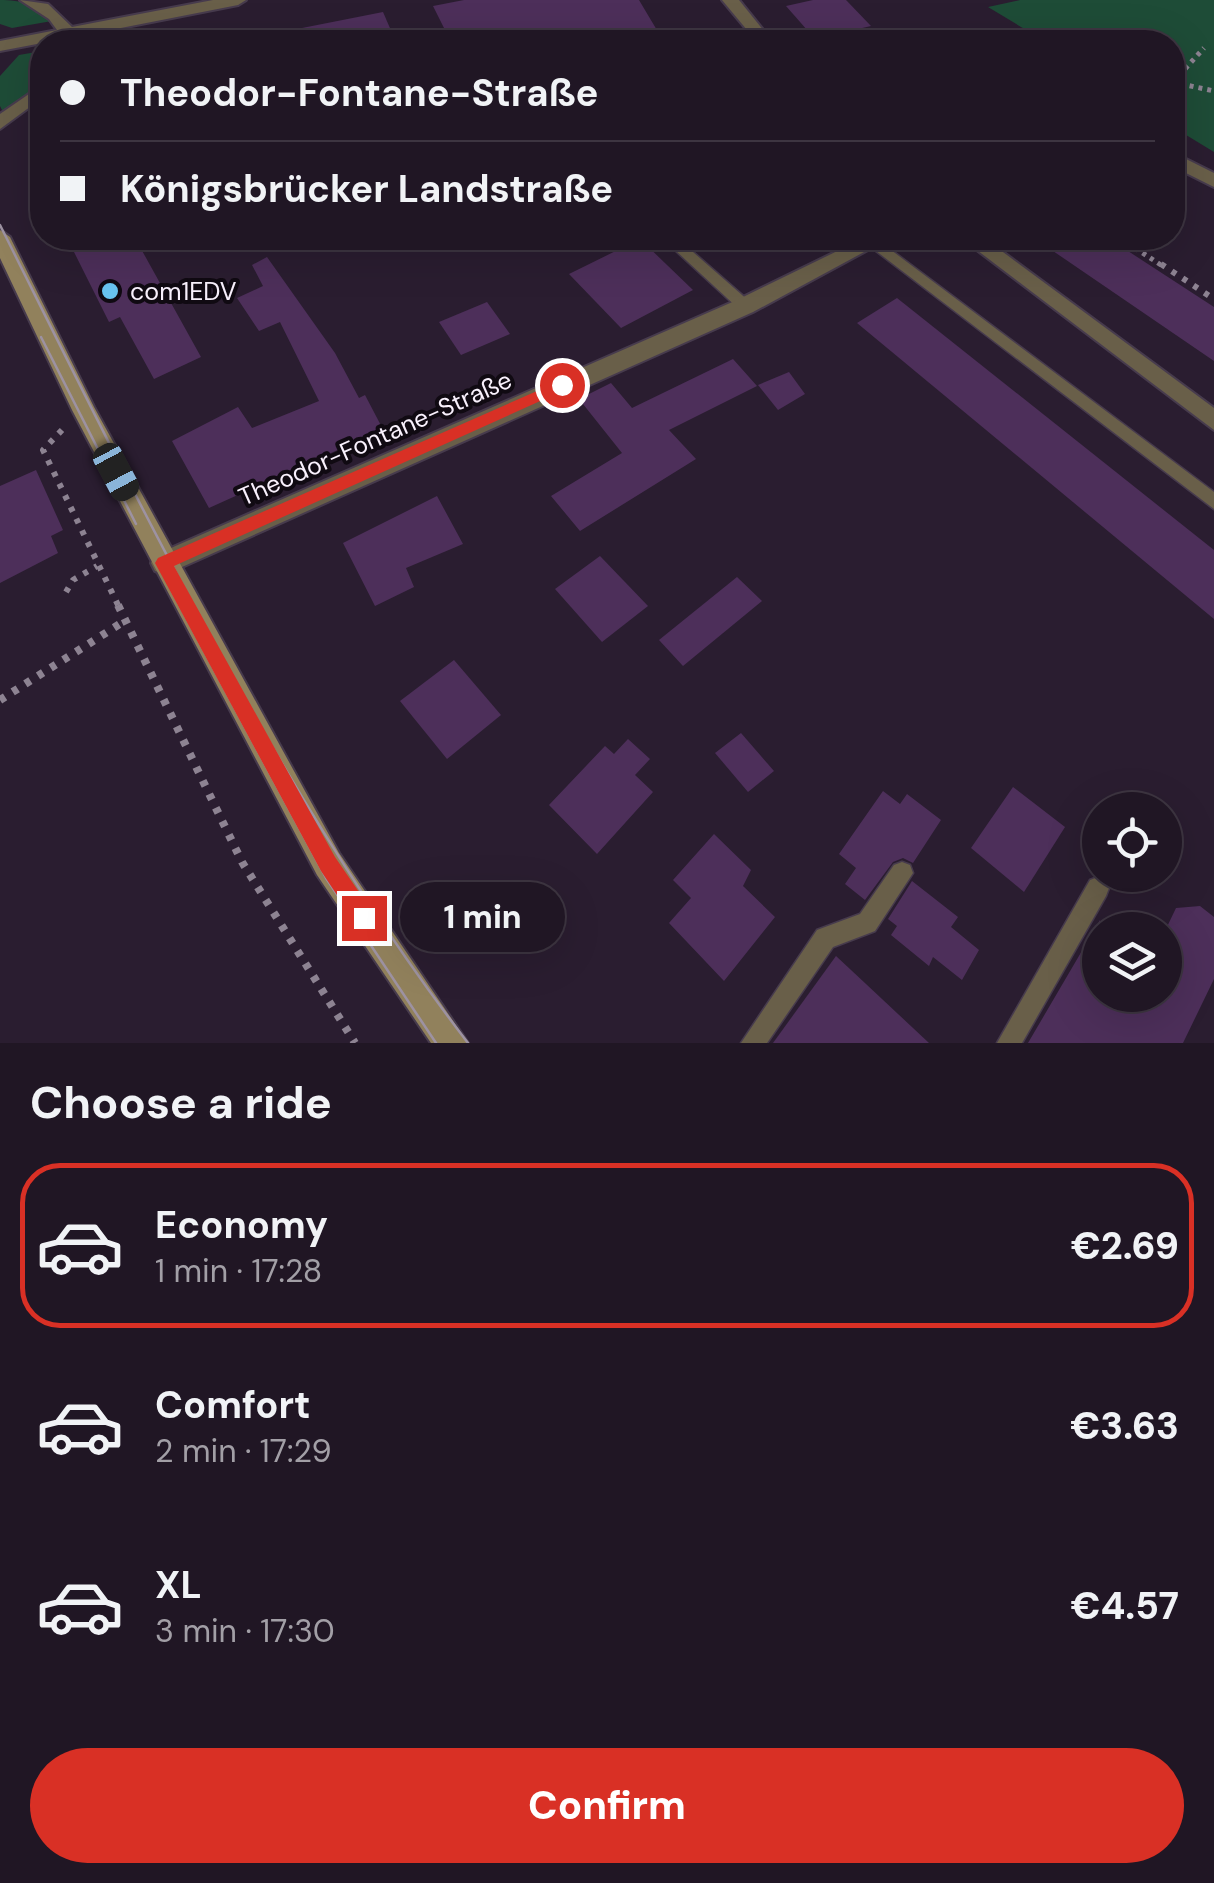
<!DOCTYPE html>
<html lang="en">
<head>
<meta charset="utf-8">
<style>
  :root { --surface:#201624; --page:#281f2c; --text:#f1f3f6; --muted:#a29fa6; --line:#3d3541; --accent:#d93025 }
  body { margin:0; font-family:"DM Sans",sans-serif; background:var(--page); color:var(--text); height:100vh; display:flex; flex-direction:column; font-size:38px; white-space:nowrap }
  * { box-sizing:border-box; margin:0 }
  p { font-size:32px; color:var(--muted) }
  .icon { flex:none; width:55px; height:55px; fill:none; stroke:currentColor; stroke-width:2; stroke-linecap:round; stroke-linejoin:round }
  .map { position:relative; height:1043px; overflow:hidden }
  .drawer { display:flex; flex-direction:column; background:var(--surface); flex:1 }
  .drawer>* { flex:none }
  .banner { position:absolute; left:30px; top:30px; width:1155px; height:220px; border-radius:40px; box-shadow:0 10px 40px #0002,0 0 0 2px var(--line); display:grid; align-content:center; height:220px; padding:0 30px; background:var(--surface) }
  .fabs { position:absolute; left:1082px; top:792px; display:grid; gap:20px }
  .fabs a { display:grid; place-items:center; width:100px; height:100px; border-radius:50%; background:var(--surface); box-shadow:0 10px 40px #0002,0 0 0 2px var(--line); font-size:50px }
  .end { position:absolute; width:45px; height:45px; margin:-22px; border:12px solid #d93025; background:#fff; box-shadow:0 0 0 5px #fff }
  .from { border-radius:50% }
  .bubble { position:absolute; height:70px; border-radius:35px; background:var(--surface); box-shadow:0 10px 40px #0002,0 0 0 2px var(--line); font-size:32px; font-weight:800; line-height:70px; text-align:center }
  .car { position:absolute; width:30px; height:60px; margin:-30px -15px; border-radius:12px; box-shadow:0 0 8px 2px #0007; background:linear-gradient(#222 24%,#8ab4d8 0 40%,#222 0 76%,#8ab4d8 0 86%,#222 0) }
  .banner b { display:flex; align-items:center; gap:35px; height:95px; font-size:38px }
  .banner b+b { border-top:2px solid var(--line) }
  .banner i { width:25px; height:25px; background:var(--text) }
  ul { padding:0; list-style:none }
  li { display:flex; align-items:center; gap:30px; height:165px; margin:0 20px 15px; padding:0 10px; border:5px solid transparent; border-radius:40px }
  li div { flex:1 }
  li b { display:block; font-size:38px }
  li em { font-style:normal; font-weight:800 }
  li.on { border-color:var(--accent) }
  li>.icon { width:90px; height:90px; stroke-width:1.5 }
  h2 { padding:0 30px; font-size:45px; line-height:120px }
  .cta { display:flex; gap:20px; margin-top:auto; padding:20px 30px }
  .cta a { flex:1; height:115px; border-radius:60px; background:var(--accent); color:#fff; font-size:40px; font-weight:800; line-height:115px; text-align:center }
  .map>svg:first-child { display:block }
  .green { fill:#1e4c37 }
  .building { fill:#4d2f5a }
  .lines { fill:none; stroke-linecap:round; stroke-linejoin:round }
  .service-casing { stroke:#473b4d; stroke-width:3 }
  .minor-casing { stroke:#473b4d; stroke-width:4 }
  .secondary-casing { stroke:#473b4d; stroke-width:4 }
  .path-far2 { stroke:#8d8392; stroke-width:5; stroke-dasharray:4 5; stroke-linecap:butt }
  .path-far1 { stroke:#8d8392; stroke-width:6; stroke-dasharray:5 8; stroke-linecap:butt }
  .path { stroke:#8d8392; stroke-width:8; stroke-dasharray:6 9; stroke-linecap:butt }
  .service { fill:#695f49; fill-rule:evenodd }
  .minor { fill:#695f49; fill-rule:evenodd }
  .secondary { fill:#91815c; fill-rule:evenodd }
  .tram { stroke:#9d92a2; stroke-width:2.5 }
  .route { fill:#d93025 }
  .poi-dot { fill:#68c4f0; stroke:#100a12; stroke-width:4 }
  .labels { text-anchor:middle; stroke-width:8; stroke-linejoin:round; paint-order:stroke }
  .poi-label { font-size:25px; fill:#f9f1fd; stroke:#100a12; text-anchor:start }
  .street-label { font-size:25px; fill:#f9f1fd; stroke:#100a12 }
</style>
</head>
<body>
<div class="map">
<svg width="1214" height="1043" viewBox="0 0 1214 1043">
  <rect width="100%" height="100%" fill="#2a1d30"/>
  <g class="green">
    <path d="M0,0c21,0 38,4 52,21l-40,7 -12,-4z"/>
    <path d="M1020,0h194v152l-41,-25 -1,-85h-126l-58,-35z"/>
    <path d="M42,51v30l-38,33 -4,-8v-30l19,-21z"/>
  </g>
  <g class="building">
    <path d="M464,0h175l25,42h-144l-1,-13 -68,13 -18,-36z"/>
    <path d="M813,0h33l25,26 -56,13 -29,-33z"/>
    <path d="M383,12l13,30h-93l-1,-14z"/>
    <path d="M67,238h68l66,119 -47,22 -34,-62 -11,5z"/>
    <path d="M1034,238h74l106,69v54z"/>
    <path d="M640,239l53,51 -72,38 -52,-54z"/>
    <path d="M267,257l68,96 24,45 6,-3 22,42 -42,17 -3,-6 -133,60 -37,-67 66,-34 14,21 67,-27 -39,-79 -21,9 -22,-33 26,-12 -11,-21z"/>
    <path d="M897,298l317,252v69l-357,-296z"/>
    <path d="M487,302l23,32 -49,21 -22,-33z"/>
    <path d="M733,359l24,27 -88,44 27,29 -116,72 -29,-35 71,-43 -43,-54 32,-16 21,25z"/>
    <path d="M789,372l16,22 -27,16 -20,-25z"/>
    <path d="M36,470l27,60 -12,6 7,17 -58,30v-97z"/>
    <path d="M437,496l26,48 -57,24 8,19 -39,19 -32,-63z"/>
    <path d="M600,556l48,50 -46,36 -47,-53z"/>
    <path d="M737,577l25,24 -79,65 -24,-26z"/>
    <path d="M454,660l47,55 -54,44 -47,-58z"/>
    <path d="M741,733l33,38 -26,21 -33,-39z"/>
    <path d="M628,739l22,20 -15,16 18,17 -56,62 -48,-49 56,-59 9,8z"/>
    <path d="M1013,787l52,40 -41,65 -53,-44z"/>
    <path d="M883,791l17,13 7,-10 34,26 -28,43 -10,-5 -10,4 -28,38 -20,-16 11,-16 -17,-14z"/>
    <path d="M714,834l37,36 -8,16 32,31 -51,64 -55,-58 22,-25 -18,-18z"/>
    <path d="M912,881l46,36 -7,10 28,23 -17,30 -29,-23 -4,9 -38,-31 6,-9 -9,-7z"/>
    <path d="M1200,906l14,11v62l-31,64h-155l72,-123v75h65v-64l11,-23z"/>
    <path d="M836,956l30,28 63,59h-156z"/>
  </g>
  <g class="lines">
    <g class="service-casing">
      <g id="service">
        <path d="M662,238h15l73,64v8h-10z"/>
        <path d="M859,238h16l339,254v17z"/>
        <path d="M902,862l8,3 3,8 -38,58 -42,16 -66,96h-26l76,-113 43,-16 34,-49z"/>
        <path d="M1098,877l8,3 3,8 -3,8 -84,147h-25l93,-163z"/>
      </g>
    </g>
    <g class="minor-casing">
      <g id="minor">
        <path d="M20,0l28,4 24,23 141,-27h33l-8,5 -163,32v5l-17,-2 -58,11v-10l57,-11 -8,-11z"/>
        <path d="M722,0h17l34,42h-16z"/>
        <path d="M42,85v13l-42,31v-15z"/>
        <path d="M1172,152l42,21v14l-42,-21z"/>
        <path d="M864,238h26l-137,74 -580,259 -9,3 -9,-3 -4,-8 4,-8 582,-255z"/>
        <path d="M961,238h23l230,170v22z"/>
      </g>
    </g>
    <g class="secondary-casing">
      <path id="secondary" d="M0,230l10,7 84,170 245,446 129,190h-37l-114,-168 -245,-465 -72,-152z"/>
    </g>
    <g class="path-far2">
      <path d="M1172,82l42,9"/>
      <path d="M1173,82l31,-34"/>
      <path d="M1120,238l44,29"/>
      <path d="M519,249l24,-11"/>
    </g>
    <g class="path-far1">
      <path d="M1161,264l53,35"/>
      <path d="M62,430l-19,20 76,157"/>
      <path d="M66,592l7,-12 24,-14"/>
    </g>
    <g class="path">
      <path d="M118,605l124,257 113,181"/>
      <path d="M0,700l123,-78"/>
    </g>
    <use href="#service" class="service"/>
    <use href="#minor" class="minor"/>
    <use href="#secondary" class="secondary"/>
    <g class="tram">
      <path d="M0,225c138,276 280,573 468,818"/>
      <path d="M41,337l95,187"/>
      <path d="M169,586l157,292 110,165"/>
    </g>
  </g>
  <path class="route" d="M562,380l5,1v8l-393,177 161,291 37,54 3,7 -3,7 -8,3 -7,-3 -36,-54 -166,-308 3,-5z"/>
  <circle class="poi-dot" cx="110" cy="291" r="10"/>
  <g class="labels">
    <g class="poi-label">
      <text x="130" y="300">com1EDV</text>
    </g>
    <g class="street-label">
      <text transform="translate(375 438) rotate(-24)" y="9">Theodor-Fontane-Straße</text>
    </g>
  </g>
</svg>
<div class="fabs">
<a><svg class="icon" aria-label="locate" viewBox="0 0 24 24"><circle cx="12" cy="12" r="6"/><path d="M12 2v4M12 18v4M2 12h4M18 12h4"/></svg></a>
<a><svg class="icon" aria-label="layers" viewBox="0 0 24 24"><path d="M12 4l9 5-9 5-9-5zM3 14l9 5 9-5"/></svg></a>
</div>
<i class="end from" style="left:562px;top:385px"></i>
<i class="end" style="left:364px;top:918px"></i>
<div class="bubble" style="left:400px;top:882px;width:165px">1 min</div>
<i class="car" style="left:116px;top:472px;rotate:152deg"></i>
<div class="banner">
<b><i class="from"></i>Theodor-Fontane-Straße</b>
<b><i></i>Königsbrücker Landstraße</b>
</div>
</div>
<section class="drawer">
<h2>Choose a ride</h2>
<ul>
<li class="on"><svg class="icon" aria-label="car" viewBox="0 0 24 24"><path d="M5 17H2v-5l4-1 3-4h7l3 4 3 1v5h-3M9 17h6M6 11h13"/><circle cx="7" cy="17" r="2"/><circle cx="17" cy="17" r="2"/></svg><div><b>Economy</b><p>1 min · 17:28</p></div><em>€2.69</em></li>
<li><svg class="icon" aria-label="car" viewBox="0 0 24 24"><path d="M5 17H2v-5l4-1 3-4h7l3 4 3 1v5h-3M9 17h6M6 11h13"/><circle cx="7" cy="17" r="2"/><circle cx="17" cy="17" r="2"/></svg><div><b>Comfort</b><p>2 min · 17:29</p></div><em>€3.63</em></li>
<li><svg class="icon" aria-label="car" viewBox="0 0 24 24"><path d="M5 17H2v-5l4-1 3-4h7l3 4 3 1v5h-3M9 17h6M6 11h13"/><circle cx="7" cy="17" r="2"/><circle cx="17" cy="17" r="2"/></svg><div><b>XL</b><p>3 min · 17:30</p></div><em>€4.57</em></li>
</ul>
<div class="cta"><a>Confirm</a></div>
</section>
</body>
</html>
